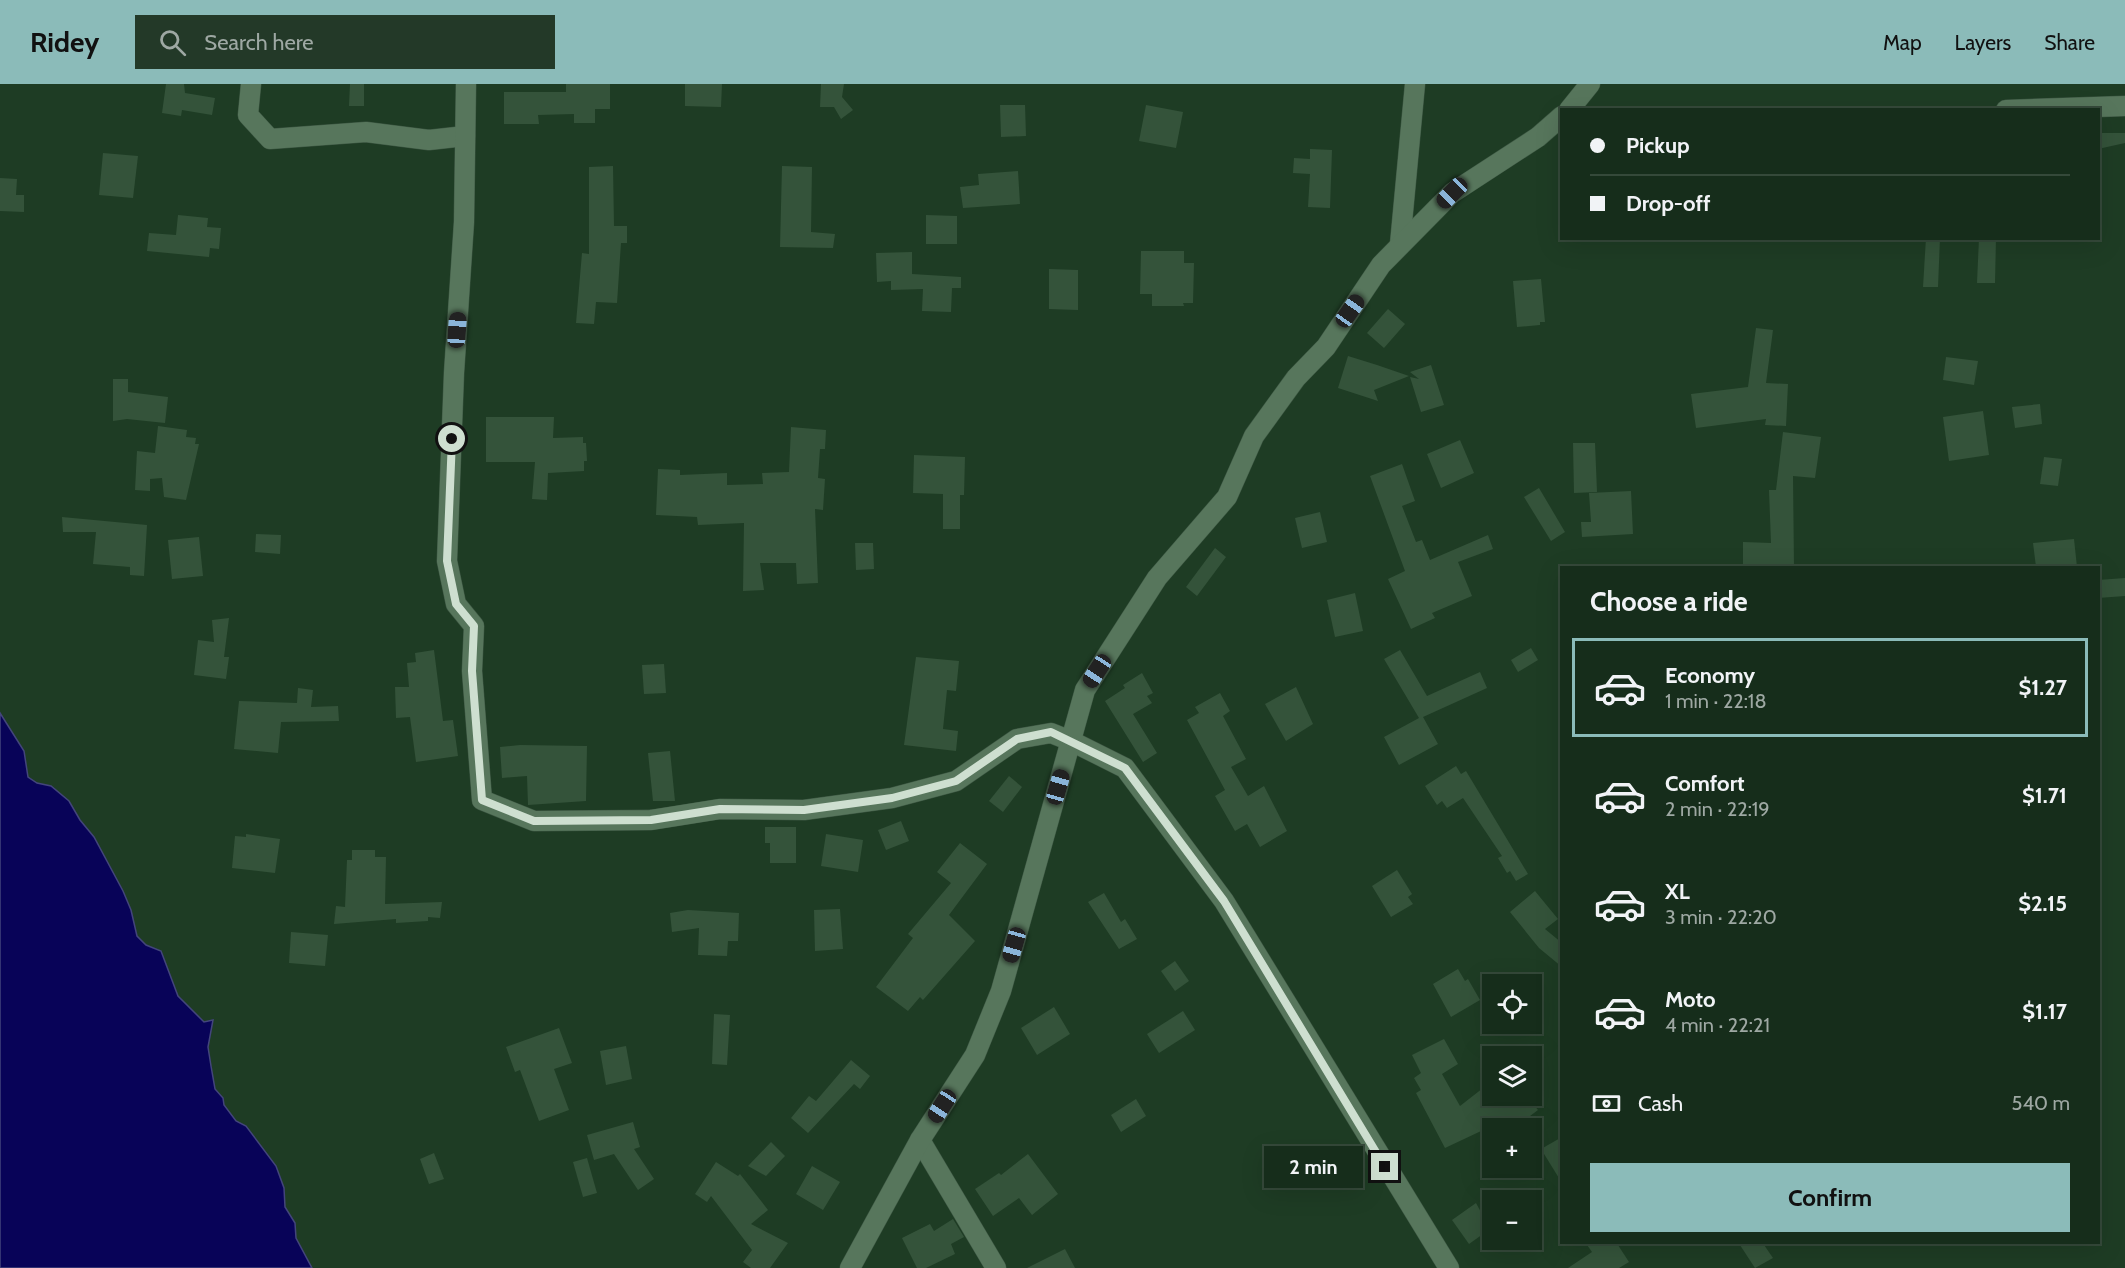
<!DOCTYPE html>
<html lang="en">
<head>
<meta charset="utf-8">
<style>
  :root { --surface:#162d1b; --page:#233928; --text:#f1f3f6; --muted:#9ea8a3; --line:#35493a; --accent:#8bbbb9 }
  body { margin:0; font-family:Cabin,sans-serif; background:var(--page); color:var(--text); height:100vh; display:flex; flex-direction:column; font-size:22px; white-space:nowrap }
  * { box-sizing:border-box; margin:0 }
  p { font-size:20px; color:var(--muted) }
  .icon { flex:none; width:33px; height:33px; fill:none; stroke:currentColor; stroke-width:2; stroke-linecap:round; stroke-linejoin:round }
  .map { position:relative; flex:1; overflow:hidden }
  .sheet { position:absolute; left:1560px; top:482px; width:540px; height:678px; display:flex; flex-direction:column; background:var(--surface); border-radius:0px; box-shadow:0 6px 24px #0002,0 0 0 2px var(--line) }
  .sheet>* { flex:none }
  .banner { position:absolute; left:1560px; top:24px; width:540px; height:132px; border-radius:0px; box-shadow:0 6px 24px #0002,0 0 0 2px var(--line); display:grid; align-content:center; height:132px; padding:0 30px; background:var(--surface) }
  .fabs { position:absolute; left:1482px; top:890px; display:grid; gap:12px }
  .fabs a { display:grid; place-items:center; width:60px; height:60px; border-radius:0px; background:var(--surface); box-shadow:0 6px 24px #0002,0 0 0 2px var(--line); font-size:30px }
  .end { position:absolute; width:27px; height:27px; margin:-14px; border:8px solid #cedfd0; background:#111; box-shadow:0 0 0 3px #111 }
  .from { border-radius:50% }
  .bubble { position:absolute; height:42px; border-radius:0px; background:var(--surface); box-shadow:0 6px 24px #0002,0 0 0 2px var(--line); font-size:20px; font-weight:700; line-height:42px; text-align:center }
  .car { position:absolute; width:18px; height:36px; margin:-18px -9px; border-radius:8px; box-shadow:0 0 4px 2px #0007; background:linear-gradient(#222 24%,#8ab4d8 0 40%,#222 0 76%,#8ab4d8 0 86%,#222 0) }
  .banner b { display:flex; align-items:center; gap:21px; height:57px; font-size:22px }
  .banner b+b { border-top:2px solid var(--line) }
  .banner i { width:15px; height:15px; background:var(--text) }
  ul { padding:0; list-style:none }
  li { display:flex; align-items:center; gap:18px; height:99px; margin:0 12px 9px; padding:0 18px; border:3px solid transparent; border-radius:0px }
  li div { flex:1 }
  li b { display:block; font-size:22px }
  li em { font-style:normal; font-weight:700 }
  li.current { border-color:var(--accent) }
  li>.icon { width:54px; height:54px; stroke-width:1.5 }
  h2 { padding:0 30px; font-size:27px; line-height:72px }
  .pay { display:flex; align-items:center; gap:15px; height:66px; padding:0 30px; font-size:22px }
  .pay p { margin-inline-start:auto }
  .cta { display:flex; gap:12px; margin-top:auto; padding:12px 30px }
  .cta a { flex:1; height:69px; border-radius:0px; background:var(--accent); color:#111; font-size:24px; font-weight:700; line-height:69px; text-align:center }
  header { display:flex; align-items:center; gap:36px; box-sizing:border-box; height:84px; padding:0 30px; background:var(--accent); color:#111 }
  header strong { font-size:28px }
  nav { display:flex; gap:33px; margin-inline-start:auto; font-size:21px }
  .search { width:420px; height:54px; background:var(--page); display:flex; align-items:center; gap:15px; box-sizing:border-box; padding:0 21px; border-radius:0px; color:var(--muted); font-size:22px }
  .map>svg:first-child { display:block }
  .water { fill:#080358; stroke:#43457c; stroke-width:1.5 }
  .building { fill:#34533a }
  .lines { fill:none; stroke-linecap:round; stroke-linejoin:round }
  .minor-casing { stroke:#3d5743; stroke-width:21 }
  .minor { stroke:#57765c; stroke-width:20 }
  .route { stroke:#cedfd0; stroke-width:8 }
</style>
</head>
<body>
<header>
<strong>Ridey</strong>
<div class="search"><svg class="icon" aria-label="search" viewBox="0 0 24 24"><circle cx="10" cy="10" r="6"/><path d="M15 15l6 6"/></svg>Search here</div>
<nav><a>Map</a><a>Layers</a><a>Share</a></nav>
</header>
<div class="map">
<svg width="2125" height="1184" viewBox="0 0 2125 1184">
  <rect width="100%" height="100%" fill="#1e3c24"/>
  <path class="water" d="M0,629l24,38 4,26 9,6 14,3 18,15 11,19 14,17 29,54 8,19 6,26 9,9 15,6 17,45 26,26 9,-2 -5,27 3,19 4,23 8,9 1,7 12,16 10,5 30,40 8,22 1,19 10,16 1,15 16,30h-312z"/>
  <g class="building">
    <path d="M166,0h18l1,9 30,5 -3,17 -30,-5 -1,6 -19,-3z"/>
    <path d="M350,0h14v22h-15z"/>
    <path d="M566,0h44v25h-15v14h-21v-9l-36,1 1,9h-35v-32h62z"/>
    <path d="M685,0h37l-1,23 -36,-1z"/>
    <path d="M821,0h23l-2,13 11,13 -12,9 -7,-12h-14z"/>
    <path d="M1000,21h25l1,31 -25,1z"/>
    <path d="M1146,21l37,7 -7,36 -37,-7z"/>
    <path d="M2098,49h27v10l-27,6z"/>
    <path d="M1310,65l22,1 -2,58 -22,-1 2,-33 -17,-1 1,-15 16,1z"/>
    <path d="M103,69l35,3 -5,42 -34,-3z"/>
    <path d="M613,82l1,60h13v17h-6l-4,60 -21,-1 -2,22 -18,-1 6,-70 7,1v-87z"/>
    <path d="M782,82l30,1 -1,65 24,2 -2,14 -53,-1z"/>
    <path d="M1018,87l2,33 -57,4 -3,-21 19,-2 -1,-11z"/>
    <path d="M0,94l17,1 -1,16h8v17l-24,-1z"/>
    <path d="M178,131l30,3 -1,9 14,1 -2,21 -9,-1 -1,9 -62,-6 2,-18 27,2z"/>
    <path d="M926,131l31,1v28h-31z"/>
    <path d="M1926,154h14l-2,49h-15z"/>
    <path d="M1979,154h17l-1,45h-18z"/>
    <path d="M1141,167h43v12h10l-1,40h-10l1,3h-32v-12h-12z"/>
    <path d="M912,168v22l49,3v11h-9l-1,24 -29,-1 1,-22 -32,1v-9l-14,1 -1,-29z"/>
    <path d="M1049,185l29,1v40l-29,-1z"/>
    <path d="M1541,195l4,43h-5v3l-23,2 -4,-46z"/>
    <path d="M1388,225l17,15 -21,24 -17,-15z"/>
    <path d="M1756,244l17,2 -7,53 22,1 -2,42 -21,-1 1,-6 -70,9 -5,-34 57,-7z"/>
    <path d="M1348,272l29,9 32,11 -35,14 4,11 -40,-13z"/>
    <path d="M1946,273l32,4 -4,24 -31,-5z"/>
    <path d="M1431,281l13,40 -23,7 -11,-35 9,2 -9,-7z"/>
    <path d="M113,295h15v13l40,5 -3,26 -38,-4 -14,2z"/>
    <path d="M2040,320l2,20 -27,4 -3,-21z"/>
    <path d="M1983,327l6,44 -40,6 -6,-44z"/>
    <path d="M486,333h68l-1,21 30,-1v6h3l1,18h-3v10l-36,2 -1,27 -15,-1 3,-37h-49z"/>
    <path d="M158,342l29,4 -1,7 10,1 -1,6h4l-13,56 -22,-3 -2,-19 -12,1v12l-15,-1 2,-39 18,2z"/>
    <path d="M791,343l35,3 -1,19h-5l-2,29 7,1 -2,31 -8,-1 3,74 -21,1 -1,-21h-36l4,27 -21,1 1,-68 -46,2 -1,-8 -41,-2 2,-46 22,1v5l47,-2v12l36,-1 -1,-11 27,-1z"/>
    <path d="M1783,348l38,5 -6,41 -22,-2 1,91h-51v-25l28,1 -2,-53h7z"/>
    <path d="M1460,356l14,33 -33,15 -14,-34z"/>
    <path d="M1573,359h22l2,49 -23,1z"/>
    <path d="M914,371l51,2 -1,38h-4v34h-17v-35l-30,-1z"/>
    <path d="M2044,373l18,2 -4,27 -18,-2z"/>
    <path d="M1402,380l13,37 -13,5 14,36 6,-2 8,20 58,-25 5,14 -35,13 14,34 -40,17 3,5 -24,11 -23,-50 17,-8 -35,-95z"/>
    <path d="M1539,404l26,44 -14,9 -27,-44z"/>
    <path d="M1631,407l2,43 -51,3 -1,-15h10l-2,-29z"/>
    <path d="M1320,428l7,30 -25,6 -7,-30z"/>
    <path d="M62,433l85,8 -3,51 -14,-1v-8l-37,-3 3,-32h-33z"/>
    <path d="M256,450l25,1 -1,19 -25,-2z"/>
    <path d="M199,453l4,39 -31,3 -4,-39z"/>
    <path d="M2074,455l3,28h-41l-3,-24z"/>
    <path d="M855,459h18l1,26 -18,1z"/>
    <path d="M1215,464l11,9 -29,39 -11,-9z"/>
    <path d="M2125,494v18l-27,2v-18z"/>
    <path d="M1355,509l8,38 -28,6 -8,-37z"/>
    <path d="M229,534l-5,39h5l-3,22 -32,-4 4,-35 16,2 -2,-22z"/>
    <path d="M1531,564l7,12 -20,12 -7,-12z"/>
    <path d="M434,566l9,71 10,-1 5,36 -42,6 -6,-45 -14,1 -1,-31h14l-2,-24 9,-1 -1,-9z"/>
    <path d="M1400,566l27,46 53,-24 7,16 -64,29 15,27 -39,21 -15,-28 35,-19 -35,-59z"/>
    <path d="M916,573l43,4 -3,30 -9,-1 -4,39 15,2 -2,20 -52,-6z"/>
    <path d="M664,580l2,29 -22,1 -2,-29z"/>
    <path d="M1142,589l11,20 -6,3 5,7 -19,11 24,39 -14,9 -38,-61 20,-13 -2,-3z"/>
    <path d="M1296,603l17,37 -27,17 -21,-37z"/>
    <path d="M298,604l15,2 -2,17 27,-1 1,15 -58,1 -3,31 -44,-4 5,-48 58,2z"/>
    <path d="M1220,609l10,18 -7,5 23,43 -15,8 17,29 16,-10 23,45 -27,16 -13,-23 -12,7 -20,-35 10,-6 -38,-70 12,-7 -4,-6z"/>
    <path d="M520,661l67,1 -1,55 -58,4 -1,-29 -25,2 -2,-31z"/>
    <path d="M670,667l5,50h-22l-5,-48z"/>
    <path d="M1456,682l5,8 5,-3 62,103 -12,7 -6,-10 -3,2 -9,-15 4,-2 -39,-58 -16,10 -5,-7 -5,4 -12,-19z"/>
    <path d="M1009,692l13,11 -19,25 -14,-11z"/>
    <path d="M901,737l8,20 -23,9 -8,-20z"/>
    <path d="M765,743h31v36h-26v-20h-5z"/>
    <path d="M246,750l34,5 -5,34 -43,-5 3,-32 11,1z"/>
    <path d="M826,750l37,6 -5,32 -37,-6z"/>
    <path d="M960,759l27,21 -38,51 26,26 -52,59 -3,-3 -12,14 -32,-24 37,-49 -5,-4 43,-51 -14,-11z"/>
    <path d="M352,766h23v7h11l-1,47 57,-2 -2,16 -12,-1v4l-32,2v-4l-62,5 2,-18 9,1 2,-47h5z"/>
    <path d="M1397,786l15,24 -4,3 5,7 -22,13 -19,-31z"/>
    <path d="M1535,807l23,28 -13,10 17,14v24l-23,-19 -29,-36z"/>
    <path d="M1104,809l17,29 4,-3 12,20 -18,10 -31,-47z"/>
    <path d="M840,825l3,40 -28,2 -1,-41z"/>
    <path d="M688,826l51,3 -1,28h-10l-1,15 -29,-1 1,-27 -27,4 -2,-19z"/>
    <path d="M291,848l37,3 -3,31 -36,-3z"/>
    <path d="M1175,877l14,20 -14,10 -14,-20z"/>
    <path d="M1458,885l7,12 3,-2 12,21 -29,17 -18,-33z"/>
    <path d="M1054,923l16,27 -33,21 -16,-27z"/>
    <path d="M1183,927l12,19 -36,23 -12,-19z"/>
    <path d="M714,930l16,1 -3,50 -15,-1z"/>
    <path d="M559,944l13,35 -18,6 15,41 -30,11 -19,-51 -5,2 -9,-25z"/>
    <path d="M1444,955l14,25 -16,10 18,32 32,-25v14h34l12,15 -24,18h-15l-3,-4 -51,24 -29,-55 5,-3 -7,-12 7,-5 -9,-18z"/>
    <path d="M626,962l6,33 -26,6 -6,-34z"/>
    <path d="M851,976l19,16 -10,13 -6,-5 -46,49 -17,-15 18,-22 7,5z"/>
    <path d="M1136,1015l10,17 -25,16 -10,-17z"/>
    <path d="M633,1038l7,25 -6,2 20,30 -16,11 -24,-36 -20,6 -7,-25z"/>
    <path d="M1562,1053v46l-21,-34z"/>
    <path d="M771,1058l14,14 -19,20 -18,-10z"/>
    <path d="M434,1069l10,26 -15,5 -9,-25z"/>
    <path d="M1028,1070l30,40 -26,21 -13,-17 -26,18 -18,-27 24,-16 2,2z"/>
    <path d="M587,1074l10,35 -14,4 -10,-35z"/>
    <path d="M716,1078l22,14 2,-2 28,36 -17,14 37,19 -18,25h-19l-8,-6 9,-12 -41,-54 -4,6 -12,-8z"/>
    <path d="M812,1082l28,16 -17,28 -27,-16z"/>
    <path d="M1476,1119l14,26 -21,15 -17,-24z"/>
    <path d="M953,1135l11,18 -13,7 4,10 -29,14h-9l-15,-30 28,-14 4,7z"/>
    <path d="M1585,1158h31l13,20 -10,6h-51l24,-16z"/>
    <path d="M1738,1158h24l11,16 -18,10z"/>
    <path d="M1065,1165l10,19h-48z"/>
  </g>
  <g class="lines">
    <g class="minor-casing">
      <g id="minor">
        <path d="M251,0l-3,31 22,24 96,-7 63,8 36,-4"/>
        <path d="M466,0l-2,138 -10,151 -7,188 9,43 18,22 -2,45 10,129 52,21 117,-1 69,-11 84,1 88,-12 64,-17 61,-42 34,-6 20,8 54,27 99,133 225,367"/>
        <path d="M1569,26l21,-26"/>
        <path d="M2006,26l119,-4"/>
        <path d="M1400,160l15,-160"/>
        <path d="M920,1056l76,128"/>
        <path d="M850,1184l70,-128 55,-85 26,-64 84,-301 72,-112 70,-81 27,-61 42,-58 30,-31 55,-82 71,-72 86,-56 24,-21"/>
      </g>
    </g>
    <use href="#minor" class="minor"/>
  </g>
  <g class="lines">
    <path class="route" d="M452,355l-5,122 9,43 18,22 -2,45 10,129 52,21 117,-1 69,-11 84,1 88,-12 64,-17 61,-42 34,-7 74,36 99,133 161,266"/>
  </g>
</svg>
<div class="fabs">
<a><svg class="icon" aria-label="locate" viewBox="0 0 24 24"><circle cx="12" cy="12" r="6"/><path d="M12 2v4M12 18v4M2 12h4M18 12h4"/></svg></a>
<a><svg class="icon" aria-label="layers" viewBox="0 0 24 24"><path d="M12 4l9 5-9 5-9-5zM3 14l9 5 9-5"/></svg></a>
<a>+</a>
<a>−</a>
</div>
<i class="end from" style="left:452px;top:355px"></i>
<i class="end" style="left:1385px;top:1083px"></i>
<div class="bubble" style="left:1264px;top:1062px;width:99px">2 min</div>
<i class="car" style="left:1452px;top:109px;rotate:225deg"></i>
<i class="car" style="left:1350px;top:227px;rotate:35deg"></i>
<i class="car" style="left:457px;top:246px;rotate:4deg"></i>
<i class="car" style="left:1097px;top:587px;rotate:213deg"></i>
<i class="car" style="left:1058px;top:703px;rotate:16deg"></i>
<i class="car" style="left:1014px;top:861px;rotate:196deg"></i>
<i class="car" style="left:942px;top:1022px;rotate:213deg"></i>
<div class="banner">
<b><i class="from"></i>Pickup</b>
<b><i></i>Drop-off</b>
</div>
<section class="sheet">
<h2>Choose a ride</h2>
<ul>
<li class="current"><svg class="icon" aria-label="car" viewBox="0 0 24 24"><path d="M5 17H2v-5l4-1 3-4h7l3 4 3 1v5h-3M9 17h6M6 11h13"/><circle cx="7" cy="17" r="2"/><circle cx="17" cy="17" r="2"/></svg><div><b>Economy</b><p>1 min · 22:18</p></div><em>$1.27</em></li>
<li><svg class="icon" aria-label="car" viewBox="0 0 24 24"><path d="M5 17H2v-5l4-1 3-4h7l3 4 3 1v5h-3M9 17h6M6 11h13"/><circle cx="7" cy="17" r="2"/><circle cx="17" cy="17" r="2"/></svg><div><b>Comfort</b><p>2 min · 22:19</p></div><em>$1.71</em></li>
<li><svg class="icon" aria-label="car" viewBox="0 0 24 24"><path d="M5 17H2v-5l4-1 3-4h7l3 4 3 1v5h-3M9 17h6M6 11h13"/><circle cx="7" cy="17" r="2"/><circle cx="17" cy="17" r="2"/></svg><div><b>XL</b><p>3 min · 22:20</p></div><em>$2.15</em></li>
<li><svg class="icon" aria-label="car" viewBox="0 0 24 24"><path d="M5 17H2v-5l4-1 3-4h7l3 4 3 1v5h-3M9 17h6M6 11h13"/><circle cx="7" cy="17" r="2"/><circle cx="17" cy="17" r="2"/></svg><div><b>Moto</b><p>4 min · 22:21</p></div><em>$1.17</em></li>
</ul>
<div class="pay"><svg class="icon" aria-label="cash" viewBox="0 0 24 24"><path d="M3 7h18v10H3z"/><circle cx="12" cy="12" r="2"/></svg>Cash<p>540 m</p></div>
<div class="cta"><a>Confirm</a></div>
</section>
</div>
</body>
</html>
